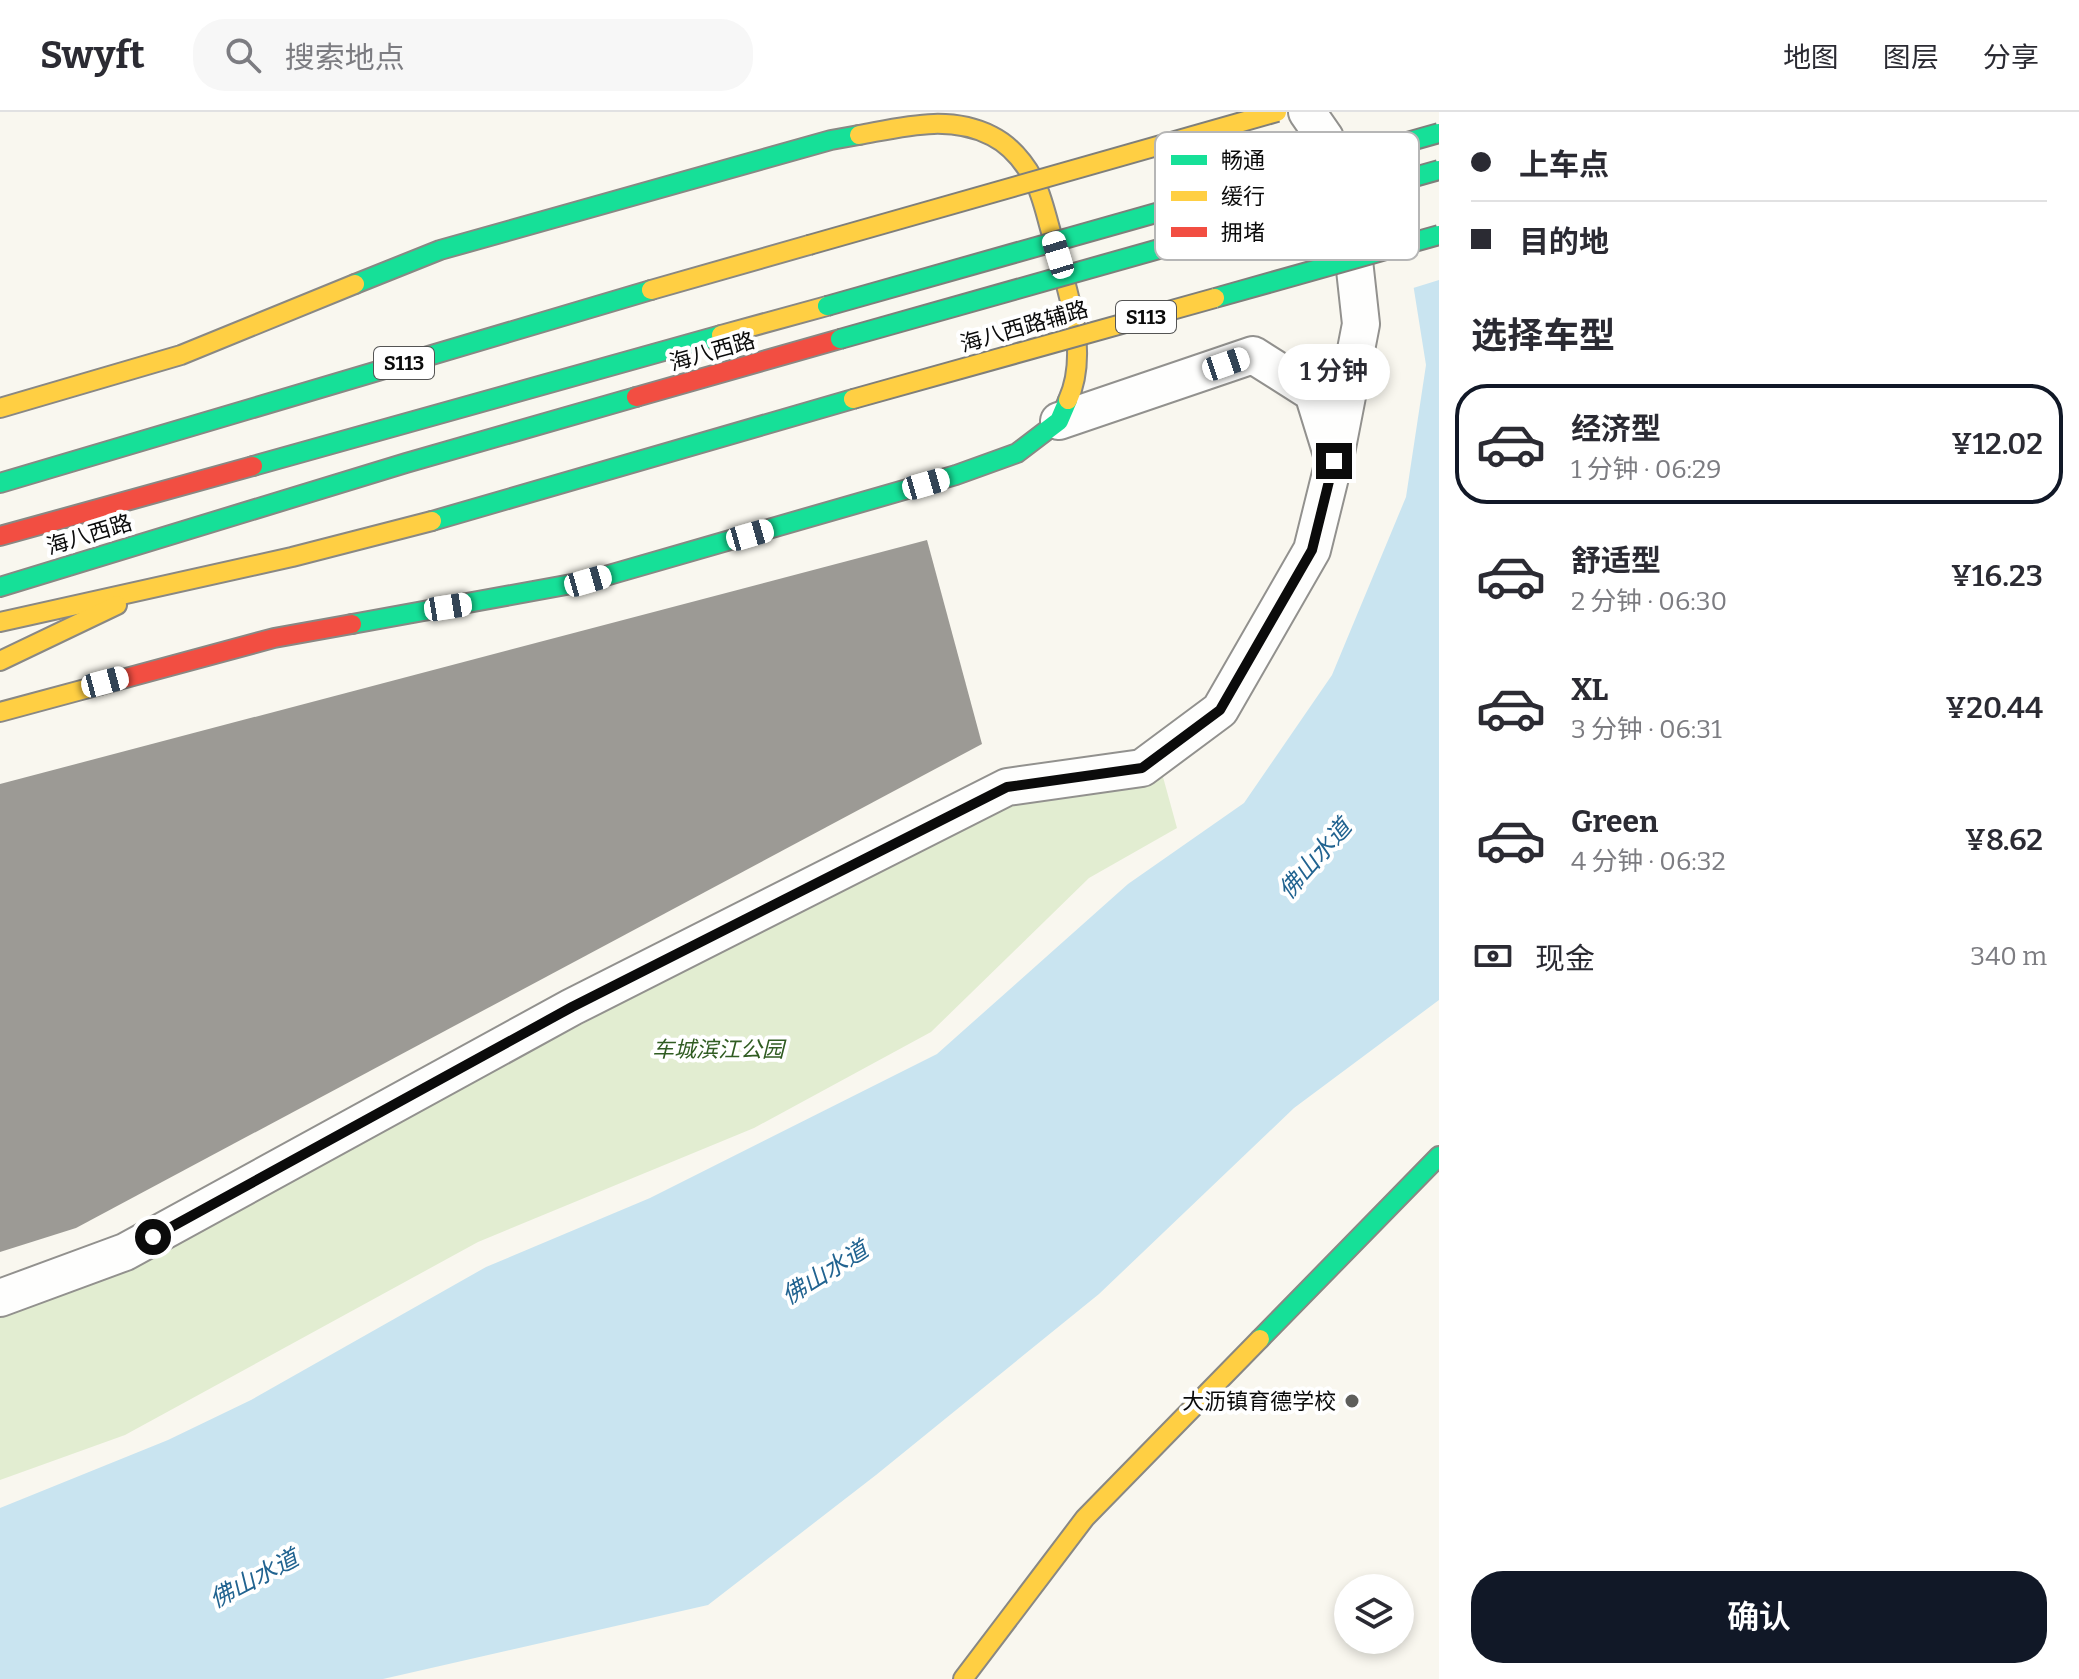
<!DOCTYPE html>
<html lang="zh">
<head>
<meta charset="utf-8">
<style>
  :root { --surface:#fff; --page:#f7f7f7; --text:#2b2b33; --muted:#7c7c81; --line:#e1e1e2; --accent:#111827 }
  body { margin:0; font-family:Bitter,"Noto Sans SC",serif; background:var(--page); color:var(--text); height:100vh; display:flex; flex-direction:column; font-size:30px; white-space:nowrap }
  * { box-sizing:border-box; margin:0 }
  p { font-size:26px; color:var(--muted) }
  .icon { flex:none; width:44px; height:44px; fill:none; stroke:currentColor; stroke-width:2; stroke-linecap:round; stroke-linejoin:round }
  .map { position:relative; flex:1; overflow:hidden }
  .drawer { display:flex; flex-direction:column; background:var(--surface); width:640px }
  .drawer>* { flex:none }
  .banner { display:grid; align-content:center; height:176px; padding:0 32px; background:var(--surface) }
  .fabs { position:absolute; left:1334px; top:1462px; display:grid; gap:16px }
  .fabs a { display:grid; place-items:center; width:80px; height:80px; border-radius:50%; background:var(--surface); box-shadow:0 4px 12px #0003; font-size:40px }
  .end { position:absolute; width:36px; height:36px; margin:-18px; border:10px solid #0b0b0b; background:#fff; box-shadow:0 0 0 4px #fff }
  .from { border-radius:50% }
  .bubble { position:absolute; height:56px; border-radius:28px; background:var(--surface); box-shadow:0 4px 12px #0003; font-size:26px; font-weight:600; line-height:56px; text-align:center }
  .car { position:absolute; width:24px; height:48px; margin:-24px -12px; border-radius:10px; box-shadow:0 0 6px 2px #0007; background:linear-gradient(#fff 24%,#345 0 40%,#fff 0 76%,#345 0 86%,#fff 0) }
  .banner b { display:flex; align-items:center; gap:28px; height:76px; font-size:30px }
  .banner b+b { border-top:2px solid var(--line) }
  .banner i { width:20px; height:20px; background:var(--text) }
  ul { padding:0; list-style:none }
  li { display:flex; align-items:center; gap:24px; height:120px; margin:0 16px 12px; padding:0 16px; border:4px solid transparent; border-radius:32px }
  li div { flex:1 }
  li b { display:block; font-size:30px }
  li em { font-style:normal; font-weight:600 }
  li.current { border-color:var(--accent) }
  li>.icon { width:72px; height:72px; stroke-width:1.5 }
  h2 { padding:0 32px; font-size:36px; line-height:96px }
  .pay { display:flex; align-items:center; gap:20px; height:88px; padding:0 32px; font-size:30px }
  .pay p { margin-inline-start:auto }
  .cta { display:flex; gap:16px; margin-top:auto; padding:16px 32px }
  .cta a { flex:1; height:92px; border-radius:32px; background:var(--accent); color:#fff; font-size:32px; font-weight:600; line-height:92px; text-align:center }
  header { display:flex; align-items:center; gap:48px; box-sizing:border-box; height:112px; padding:0 40px; background:var(--surface); border-bottom:2px solid var(--line) }
  header strong { font-size:38px }
  nav { display:flex; gap:44px; margin-inline-start:auto; font-size:28px }
  .search { width:560px; height:72px; background:var(--page); display:flex; align-items:center; gap:20px; box-sizing:border-box; padding:0 28px; border-radius:32px; color:var(--muted); font-size:30px }
  main { display:flex; flex:1; min-height:0 }
  .map>svg:first-child { display:block }
  .green { fill:#e2edd1 }
  .water { fill:#c9e4f0 }
  .pier { fill:#f9f7ef }
  .building { fill:#9c9a95 }
  .lines { fill:none; stroke-linecap:round; stroke-linejoin:round }
  .street-casing { stroke:#92918e; stroke-width:40 }
  .fast-casing { stroke:#898884; stroke-width:22 }
  .slow-casing { stroke:#898884; stroke-width:22 }
  .jam-casing { stroke:#898884; stroke-width:22 }
  .street { stroke:#fefefd; stroke-width:36 }
  .fast { stroke:#16e098; stroke-width:18 }
  .slow { stroke:#ffcf43; stroke-width:18 }
  .jam { stroke:#f24e42; stroke-width:18 }
  .fast-bridge-casing { stroke:#7f7f7b; stroke-width:22; stroke-linecap:butt }
  .slow-bridge-casing { stroke:#7f7f7b; stroke-width:22; stroke-linecap:butt }
  .fast-bridge { stroke:#16e098; stroke-width:18 }
  .slow-bridge { stroke:#ffcf43; stroke-width:18 }
  .route { stroke:#0b0b0b; stroke-width:10 }
  .poi-dot { fill:#5e5e5b; stroke:#fff; stroke-width:3 }
  .labels { text-anchor:middle; stroke-width:8; stroke-linejoin:round; paint-order:stroke }
  .shield { fill:#fff; stroke:#545454; stroke-width:2 }
  .shield-label { font-size:20px; font-weight:bold; fill:#0b0b0b }
  .street-label { font-size:22px; fill:#0b0b0b; stroke:#fff }
  .park-label { font-size:22px; font-style:italic; fill:#305c22; stroke:#fff }
  .poi-label { font-size:22px; fill:#0b0b0b; stroke:#fff; text-anchor:end }
  .water-label { font-size:24px; font-style:italic; fill:#216390; stroke:#fff }
  .key { fill:#fff; stroke:#b6b6b6; stroke-width:2 }
  .key-label { font-size:22px; fill:#0b0b0b }
</style>
</head>
<body>
<header>
<strong>Swyft</strong>
<div class="search"><svg class="icon" aria-label="search" viewBox="0 0 24 24"><circle cx="10" cy="10" r="6"/><path d="M15 15l6 6"/></svg>搜索地点</div>
<nav><a>地图</a><a>图层</a><a>分享</a></nav>
</header>
<main>
<div class="map">
<svg width="1439" height="1567" viewBox="0 0 1439 1567">
  <rect width="100%" height="100%" fill="#f9f7ef"/>
  <path class="green" d="M1163,665l14,51 -88,50 -158,154 -177,96 -276,114 -353,193 -125,45v-166l394,-191 611,-321z"/>
  <path class="water" d="M1439,0v888l-145,108 -195,186 -223,181 -168,130 -325,74h-383v-171l168,-68 83,-40 235,-133 164,-69 287,-144 191,-170 116,-81 88,-128 74,-178 20,-132 -26,-163z"/>
  <path class="pier" d="M1345,0h94v168l-29,9 -14,-86z"/>
  <path class="building" d="M927,428l55,204 -906,484 -76,24v-468z"/>
  <g class="lines">
    <g class="street-casing">
      <g id="street">
        <path d="M1307,0l18,26 25,86 11,100 -26,134"/>
        <path d="M0,1186l125,-46 447,-245 435,-220 135,-19 78,-58 92,-160 22,-89 -21,-68 -60,-38 -194,66"/>
      </g>
    </g>
    <g class="fast-casing">
      <g id="fast">
        <path d="M355,172l85,-34 391,-110 28,-5"/>
        <path d="M253,354l468,-131"/>
        <path d="M0,371l651,-193"/>
        <path d="M432,409l421,-122"/>
        <path d="M0,475l406,-124 230,-66"/>
        <path d="M352,512l236,-43 368,-106 61,-22 42,-32 9,-21"/>
        <path d="M1260,1227l179,-183"/>
      </g>
    </g>
    <g class="slow-casing">
      <g id="slow">
        <path d="M859,23c44,-8 90,-21 133,1 18,9 32,26 42,44 8,15 12,35 17,52 14,51 40,118 17,168"/>
        <path d="M651,178l158,-45"/>
        <path d="M721,223l106,-29"/>
        <path d="M0,296l181,-53 174,-71"/>
        <path d="M0,510l292,-65 140,-36"/>
        <path d="M0,549l117,-56"/>
        <path d="M0,600l100,-27"/>
        <path d="M963,1567l122,-161 175,-179"/>
      </g>
    </g>
    <g class="jam-casing">
      <g id="jam">
        <path d="M636,285l204,-58"/>
        <path d="M0,424l253,-70"/>
        <path d="M100,573l174,-47 78,-14"/>
      </g>
    </g>
    <use href="#street" class="street"/>
    <use href="#fast" class="fast"/>
    <use href="#slow" class="slow"/>
    <use href="#jam" class="jam"/>
    <g class="fast-bridge-casing">
      <g id="fast-bridge">
        <path d="M1215,186l224,-63"/>
        <path d="M827,194l612,-173"/>
        <path d="M840,227l599,-169"/>
      </g>
    </g>
    <g class="slow-bridge-casing">
      <g id="slow-bridge">
        <path d="M809,133l468,-133"/>
        <path d="M853,287l362,-101"/>
      </g>
    </g>
    <use href="#fast-bridge" class="fast-bridge"/>
    <use href="#slow-bridge" class="slow-bridge"/>
  </g>
  <g class="lines">
    <path class="route" d="M153,1125l419,-230 435,-220 135,-19 78,-58 92,-160 22,-89"/>
  </g>
  <circle class="poi-dot" cx="1352" cy="1289" r="8"/>
  <g class="labels">
    <g class="shield">
      <rect x="1116" y="189" width="60" height="32" rx="6"/>
      <rect x="374" y="235" width="60" height="32" rx="6"/>
    </g>
    <g class="shield-label">
      <text x="1146" y="212">S113</text>
      <text x="404" y="258">S113</text>
    </g>
    <g class="street-label">
      <text transform="translate(1024 214) rotate(-16)" y="8">海八西路辅路</text>
      <text transform="translate(712 239) rotate(-16)" y="8">海八西路</text>
      <text transform="translate(89 422) rotate(-17)" y="8">海八西路</text>
    </g>
    <g class="park-label">
      <text x="718" y="945">车城滨江公园</text>
    </g>
    <g class="poi-label">
      <text x="1336" y="1297">大沥镇育德学校</text>
    </g>
    <g class="water-label">
      <text transform="translate(1315 747) rotate(-49)" y="8">佛山水道</text>
      <text transform="translate(825 1161) rotate(-32)" y="8">佛山水道</text>
      <text transform="translate(254 1467) rotate(-28)" y="8">佛山水道</text>
    </g>
  </g>
  <rect x="1155" y="20" width="264" height="128" rx="12" class="key"/>
  <rect x="1171" y="43" width="36" height="10" fill="#16e098"/>
  <rect x="1171" y="79" width="36" height="10" fill="#ffcf43"/>
  <rect x="1171" y="115" width="36" height="10" fill="#f24e42"/>
  <g class="key-label">
    <text x="1221" y="56">畅通</text>
    <text x="1221" y="92">缓行</text>
    <text x="1221" y="128">拥堵</text>
  </g>
</svg>
<div class="fabs">
<a><svg class="icon" aria-label="layers" viewBox="0 0 24 24"><path d="M12 4l9 5-9 5-9-5zM3 14l9 5 9-5"/></svg></a>
</div>
<i class="end from" style="left:153px;top:1125px"></i>
<i class="end" style="left:1334px;top:349px"></i>
<div class="bubble" style="left:1278px;top:232px;width:112px">1 分钟</div>
<i class="car" style="left:1058px;top:143px;rotate:343deg"></i>
<i class="car" style="left:1226px;top:252px;rotate:71deg"></i>
<i class="car" style="left:926px;top:372px;rotate:74deg"></i>
<i class="car" style="left:750px;top:423px;rotate:74deg"></i>
<i class="car" style="left:588px;top:469px;rotate:74deg"></i>
<i class="car" style="left:448px;top:495px;rotate:81deg"></i>
<i class="car" style="left:105px;top:570px;rotate:75deg"></i>
</div>
<section class="drawer">
<div class="banner">
<b><i class="from"></i>上车点</b>
<b><i></i>目的地</b>
</div>
<h2>选择车型</h2>
<ul>
<li class="current"><svg class="icon" aria-label="car" viewBox="0 0 24 24"><path d="M5 17H2v-5l4-1 3-4h7l3 4 3 1v5h-3M9 17h6M6 11h13"/><circle cx="7" cy="17" r="2"/><circle cx="17" cy="17" r="2"/></svg><div><b>经济型</b><p>1 分钟 · 06:29</p></div><em>¥12.02</em></li>
<li><svg class="icon" aria-label="car" viewBox="0 0 24 24"><path d="M5 17H2v-5l4-1 3-4h7l3 4 3 1v5h-3M9 17h6M6 11h13"/><circle cx="7" cy="17" r="2"/><circle cx="17" cy="17" r="2"/></svg><div><b>舒适型</b><p>2 分钟 · 06:30</p></div><em>¥16.23</em></li>
<li><svg class="icon" aria-label="car" viewBox="0 0 24 24"><path d="M5 17H2v-5l4-1 3-4h7l3 4 3 1v5h-3M9 17h6M6 11h13"/><circle cx="7" cy="17" r="2"/><circle cx="17" cy="17" r="2"/></svg><div><b>XL</b><p>3 分钟 · 06:31</p></div><em>¥20.44</em></li>
<li><svg class="icon" aria-label="car" viewBox="0 0 24 24"><path d="M5 17H2v-5l4-1 3-4h7l3 4 3 1v5h-3M9 17h6M6 11h13"/><circle cx="7" cy="17" r="2"/><circle cx="17" cy="17" r="2"/></svg><div><b>Green</b><p>4 分钟 · 06:32</p></div><em>¥8.62</em></li>
</ul>
<div class="pay"><svg class="icon" aria-label="cash" viewBox="0 0 24 24"><path d="M3 7h18v10H3z"/><circle cx="12" cy="12" r="2"/></svg>现金<p>340 m</p></div>
<div class="cta"><a>确认</a></div>
</section>
</main>
</body>
</html>
